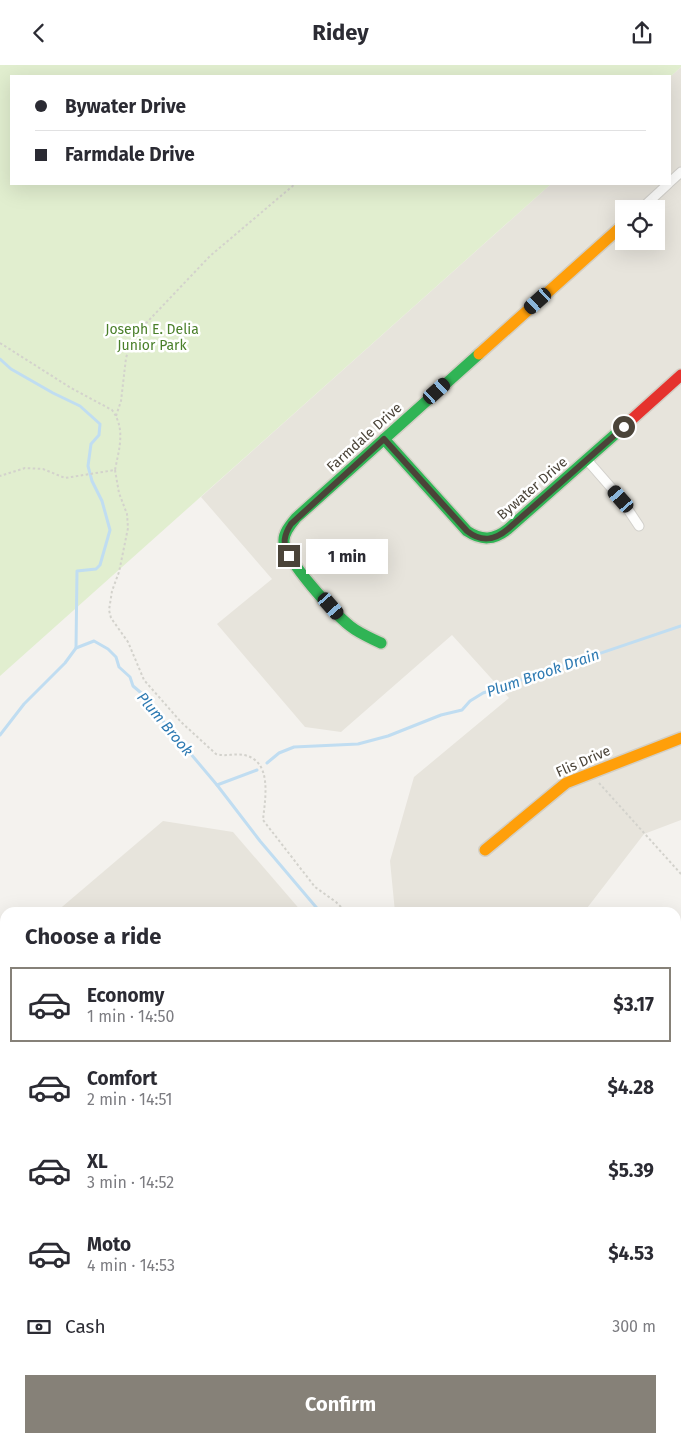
<!DOCTYPE html>
<html lang="en">
<head>
<meta charset="utf-8">
<style>
  :root { --surface:#fff; --page:#f7f7f7; --text:#2b2b33; --muted:#7c7c81; --line:#e1e1e2; --accent:#868178 }
  body { margin:0; font-family:"Fira Sans",sans-serif; background:var(--page); color:var(--text); height:100vh; display:flex; flex-direction:column; font-size:19px; white-space:nowrap }
  * { box-sizing:border-box; margin:0 }
  p { font-size:16px; color:var(--muted) }
  .icon { flex:none; width:28px; height:28px; fill:none; stroke:currentColor; stroke-width:2; stroke-linecap:round; stroke-linejoin:round }
  .map { position:relative; flex:1; overflow:hidden }
  .drawer { position:absolute; left:0px; top:842px; width:681px; height:536px; display:flex; flex-direction:column; background:var(--surface); border-radius:15px 15px 0 0; box-shadow:0 5px 20px #0002 }
  .drawer>* { flex:none }
  .hud { position:absolute; left:10px; top:10px; width:661px; height:110px; border-radius:0px; box-shadow:0 5px 20px #0002; display:grid; align-content:center; height:110px; padding:0 25px; background:var(--surface) }
  .buttons { position:absolute; left:615px; top:135px; display:grid; gap:10px }
  .buttons a { display:grid; place-items:center; width:50px; height:50px; border-radius:0px; background:var(--surface); box-shadow:0 5px 20px #0002; font-size:25px }
  .end { position:absolute; width:22px; height:22px; margin:-11px; border:6px solid #4b4439; background:#fff; box-shadow:0 0 0 2px #fff }
  .from { border-radius:50% }
  .bubble { position:absolute; height:35px; border-radius:0px; background:var(--surface); box-shadow:0 5px 20px #0002; font-size:16px; font-weight:700; line-height:35px; text-align:center }
  .car { position:absolute; width:15px; height:30px; margin:-15px -8px; border-radius:6px; box-shadow:0 0 4px 1px #0007; background:linear-gradient(#222 24%,#8ab4d8 0 40%,#222 0 76%,#8ab4d8 0 86%,#222 0) }
  .hud b { display:flex; align-items:center; gap:18px; height:48px; font-size:19px }
  .hud b+b { border-top:1px solid var(--line) }
  .hud i { width:12px; height:12px; background:var(--text) }
  ul { padding:0; list-style:none }
  li { display:flex; align-items:center; gap:15px; height:75px; margin:0 10px 8px; padding:0 15px; border:2px solid transparent; border-radius:0px }
  li div { flex:1 }
  li b { display:block; font-size:19px }
  li em { font-style:normal; font-weight:700 }
  li.on { border-color:var(--accent) }
  li>.icon { width:45px; height:45px; stroke-width:1.5 }
  h2 { padding:0 25px; font-size:22px; line-height:60px }
  .pay { display:flex; align-items:center; gap:12px; height:55px; padding:0 25px; font-size:19px }
  .pay p { margin-inline-start:auto }
  .primary-button { display:flex; gap:10px; margin-top:auto; padding:10px 25px }
  .primary-button a { flex:1; height:58px; border-radius:0px; background:var(--accent); color:#fff; font-size:20px; font-weight:700; line-height:58px; text-align:center }
  header { display:flex; justify-content:space-between; align-items:center; height:65px; padding:0 25px; background:var(--surface); font-size:22px; font-weight:700 }
  .map>svg:first-child { display:block }
  .residential { fill:#e7e4dc; fill-rule:evenodd }
  .green { fill:#e1eecf }
  .water { fill:#c0ddf1 }
  .lines { fill:none; stroke-linecap:round; stroke-linejoin:round }
  .stream { stroke:#c0ddf1; stroke-width:3 }
  .lane-casing { stroke:#d2d0cb; stroke-width:7 }
  .street-casing { stroke:#d2d0cb; stroke-width:11 }
  .fast-casing { stroke:#d3cfc5; stroke-width:14 }
  .slow-casing { stroke:#d3cfc5; stroke-width:14 }
  .jam-casing { stroke:#d3cfc5; stroke-width:14 }
  .path { stroke:#d3d2cc; stroke-width:2; stroke-dasharray:2.5 2.5; stroke-linecap:butt }
  .lane { stroke:#fdfdfc; stroke-width:4.5 }
  .street { stroke:#fdfdfc; stroke-width:9 }
  .fast { stroke:#30b455; stroke-width:11 }
  .slow { stroke:#ff9f0a; stroke-width:11 }
  .jam { stroke:#e5322d; stroke-width:11 }
  .route { stroke:#4b4439; stroke-width:6 }
  .labels { text-anchor:middle; stroke-width:5; stroke-linejoin:round; paint-order:stroke }
  .park-label { font-size:14px; fill:#4a7f2a; stroke:#fff }
  .street-label { font-size:14px; fill:#4b4439; stroke:#fff }
  .water-label { font-size:15px; font-style:italic; fill:#2e7ab2; stroke:#fff }
</style>
</head>
<body>
<header><svg class="icon" aria-label="back" viewBox="0 0 24 24"><path d="M15 5l-7 7 7 7"/></svg>Ridey<svg class="icon" aria-label="share" viewBox="0 0 24 24"><path d="M12 15V3M7 8l5-5 5 5M5 13v7h14v-7"/></svg></header>
<div class="map">
<svg width="681" height="1378" viewBox="0 0 681 1378">
  <rect width="100%" height="100%" fill="#f4f2ee"/>
  <g class="residential">
    <path d="M681,2v753l-37,14 -60,78h-189l-5,-51 24,-84 95,-79 -57,-63 -111,97 -36,-5 -88,-103 55,-45 -71,-82 350,-313h119v-107zM624,144h32v32h-32z"/>
    <path d="M163,756l70,11 69,80h-246z"/>
    <path d="M681,967v411h-271l-3,-4h269v-402z"/>
    <path d="M226,1374h105l4,4h-114z"/>
  </g>
  <path class="green" d="M0,0h681v2l-11,10 -659,-1v108h540l-551,492z"/>
  <path class="water" d="M681,1179v199h-6l-2,-4h3v-191z"/>
  <g class="lines">
    <g class="stream">
      <path d="M0,294l11,10 42,24 27,13 20,18 -1,11 -8,9 -3,22 4,15 10,20 8,29 -10,35 -4,4 -19,2 -1,77"/>
      <path d="M0,670l24,-31 41,-41 11,-15 18,-7 14,8 8,8 3,10 11,10 3,9 13,11 6,11 65,77 43,56 61,72"/>
      <path d="M267,698l12,-10 15,-6 64,-3 30,-8 53,-21 21,-5 8,-9 13,-8 198,-67"/>
      <path d="M217,720l40,-15"/>
      <path d="M676,922l5,-3"/>
    </g>
    <g class="lane-casing">
      <g id="lane">
        <path d="M0,1028l5,-4"/>
        <path d="M0,1175l5,6"/>
        <path d="M0,1226l5,-5"/>
      </g>
    </g>
    <g class="street-casing">
      <g id="street">
        <path d="M670,117l11,-10"/>
        <path d="M641,144l27,-25"/>
        <path d="M587,395l34,39 18,27"/>
        <path d="M676,1070l5,-4"/>
        <path d="M0,1327l5,-4"/>
        <path d="M580,1374l1,4"/>
        <path d="M128,1378l5,-4"/>
      </g>
    </g>
    <g class="fast-casing">
      <g id="fast">
        <path d="M384,374l83,92c15,10 27,9 41,-2l112,-99"/>
        <path d="M381,578c-10,-5 -21,-9 -31,-17 -15,-12 -64,-65 -66,-84 -1,-9 7,-18 12,-24l183,-164"/>
        <path d="M0,939l5,6"/>
      </g>
    </g>
    <g class="slow-casing">
      <g id="slow">
        <path d="M479,289l145,-130"/>
        <path d="M485,785l81,-67 115,-45"/>
        <path d="M371,1374l4,4"/>
      </g>
    </g>
    <g class="jam-casing">
      <path id="jam" d="M620,365l61,-55"/>
    </g>
    <g class="path">
      <path d="M0,278l71,45 41,22c14,19 7,39 3,60l-50,8 -22,-9 -18,-1 -25,8"/>
      <path d="M116,351l5,-15 5,-43 6,-20 78,-82 85,-72"/>
      <path d="M115,405l4,23 8,21 1,14 -9,44 -7,19 -3,19 2,8 17,24 16,38 37,42 35,32c9,3 19,-1 28,1 29,6 21,44 19,65l52,67 21,15 11,11"/>
      <path d="M599,718l82,91"/>
      <path d="M676,897l5,1"/>
      <path d="M676,1168l5,-5"/>
    </g>
    <use href="#lane" class="lane"/>
    <use href="#street" class="street"/>
    <use href="#fast" class="fast"/>
    <use href="#slow" class="slow"/>
    <use href="#jam" class="jam"/>
  </g>
  <g class="lines">
    <path class="route" d="M289,491c-7,-13 -5,-21 2,-32l93,-85 83,92c15,12 28,9 41,-2l116,-102"/>
  </g>
  <g class="labels">
    <g class="park-label">
      <text x="152" y="269">Joseph E. Delia<tspan x="152" dy="16">Junior Park</tspan></text>
    </g>
    <g class="street-label">
      <text transform="translate(364 372) rotate(-42)" y="5">Farmdale Drive</text>
      <text transform="translate(532 423) rotate(-41)" y="5">Bywater Drive</text>
      <text transform="translate(583 696) rotate(-24)" y="5">Flis Drive</text>
    </g>
    <g class="water-label">
      <text transform="translate(543 608) rotate(-19)" y="5">Plum Brook Drain</text>
      <text transform="translate(165 659) rotate(50)" y="5">Plum Brook</text>
    </g>
  </g>
</svg>
<div class="buttons">
<a><svg class="icon" aria-label="locate" viewBox="0 0 24 24"><circle cx="12" cy="12" r="6"/><path d="M12 2v4M12 18v4M2 12h4M18 12h4"/></svg></a>
</div>
<i class="end from" style="left:624px;top:362px"></i>
<i class="end" style="left:289px;top:491px"></i>
<div class="bubble" style="left:306px;top:474px;width:82px">1 min</div>
<i class="car" style="left:538px;top:236px;rotate:228deg"></i>
<i class="car" style="left:437px;top:326px;rotate:48deg"></i>
<i class="car" style="left:621px;top:434px;rotate:319deg"></i>
<i class="car" style="left:331px;top:541px;rotate:139deg"></i>
<div class="hud">
<b><i class="from"></i>Bywater Drive</b>
<b><i></i>Farmdale Drive</b>
</div>
<section class="drawer">
<h2>Choose a ride</h2>
<ul>
<li class="on"><svg class="icon" aria-label="car" viewBox="0 0 24 24"><path d="M5 17H2v-5l4-1 3-4h7l3 4 3 1v5h-3M9 17h6M6 11h13"/><circle cx="7" cy="17" r="2"/><circle cx="17" cy="17" r="2"/></svg><div><b>Economy</b><p>1 min · 14:50</p></div><em>$3.17</em></li>
<li><svg class="icon" aria-label="car" viewBox="0 0 24 24"><path d="M5 17H2v-5l4-1 3-4h7l3 4 3 1v5h-3M9 17h6M6 11h13"/><circle cx="7" cy="17" r="2"/><circle cx="17" cy="17" r="2"/></svg><div><b>Comfort</b><p>2 min · 14:51</p></div><em>$4.28</em></li>
<li><svg class="icon" aria-label="car" viewBox="0 0 24 24"><path d="M5 17H2v-5l4-1 3-4h7l3 4 3 1v5h-3M9 17h6M6 11h13"/><circle cx="7" cy="17" r="2"/><circle cx="17" cy="17" r="2"/></svg><div><b>XL</b><p>3 min · 14:52</p></div><em>$5.39</em></li>
<li><svg class="icon" aria-label="car" viewBox="0 0 24 24"><path d="M5 17H2v-5l4-1 3-4h7l3 4 3 1v5h-3M9 17h6M6 11h13"/><circle cx="7" cy="17" r="2"/><circle cx="17" cy="17" r="2"/></svg><div><b>Moto</b><p>4 min · 14:53</p></div><em>$4.53</em></li>
</ul>
<div class="pay"><svg class="icon" aria-label="cash" viewBox="0 0 24 24"><path d="M3 7h18v10H3z"/><circle cx="12" cy="12" r="2"/></svg>Cash<p>300 m</p></div>
<div class="primary-button"><a>Confirm</a></div>
</section>
</div>
</body>
</html>
